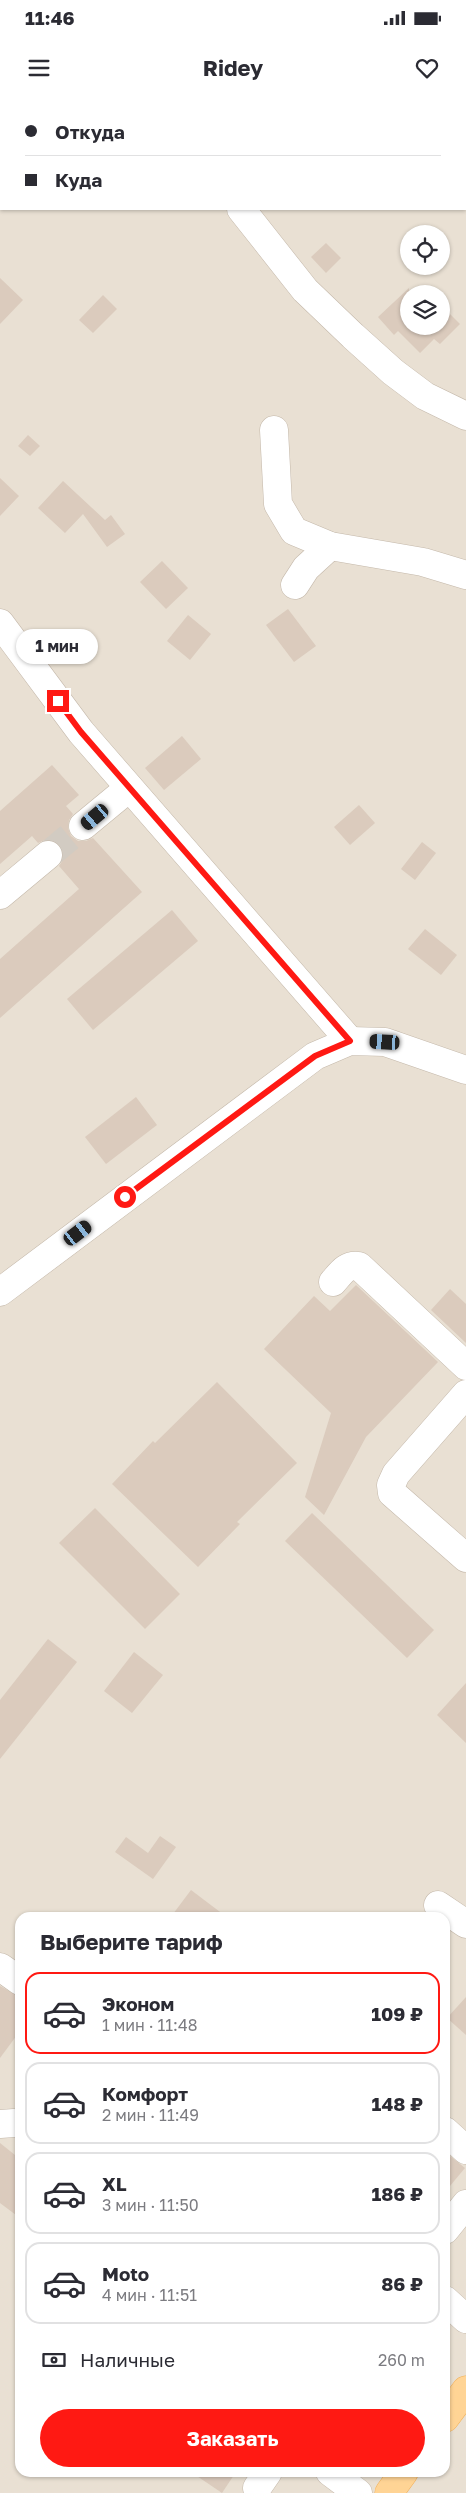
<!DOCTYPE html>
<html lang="ru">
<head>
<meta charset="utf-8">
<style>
  :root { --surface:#fff; --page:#f2f2f3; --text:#2b2b33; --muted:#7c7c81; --line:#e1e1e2; --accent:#ff1913 }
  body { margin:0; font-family:"Golos Text",sans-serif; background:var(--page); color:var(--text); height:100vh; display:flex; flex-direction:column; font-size:19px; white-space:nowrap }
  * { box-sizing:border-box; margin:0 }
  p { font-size:16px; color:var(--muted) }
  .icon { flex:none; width:28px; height:28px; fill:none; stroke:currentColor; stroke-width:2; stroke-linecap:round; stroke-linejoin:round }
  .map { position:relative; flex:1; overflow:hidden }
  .drawer { position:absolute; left:15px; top:1812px; width:435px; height:565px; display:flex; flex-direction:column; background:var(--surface); border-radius:15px; box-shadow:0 1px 4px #0004 }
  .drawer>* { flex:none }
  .top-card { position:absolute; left:0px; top:0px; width:466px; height:110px; box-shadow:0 1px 4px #0004; display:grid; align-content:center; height:110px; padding:0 25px; background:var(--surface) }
  .tools { position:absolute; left:400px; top:125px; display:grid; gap:10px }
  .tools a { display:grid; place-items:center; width:50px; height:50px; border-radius:50%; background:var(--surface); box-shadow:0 1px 4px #0004; font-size:25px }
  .end { position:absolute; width:22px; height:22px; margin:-11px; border:6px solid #ff1913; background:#fff; box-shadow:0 0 0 2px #fff }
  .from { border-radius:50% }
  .bubble { position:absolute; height:35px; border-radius:18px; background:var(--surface); box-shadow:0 1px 4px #0004; font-size:16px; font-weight:700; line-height:35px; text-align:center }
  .car { position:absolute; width:15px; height:30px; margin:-15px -8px; border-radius:6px; box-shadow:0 0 4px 1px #0007; background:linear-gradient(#222 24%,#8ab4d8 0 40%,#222 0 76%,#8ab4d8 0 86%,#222 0) }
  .top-card b { display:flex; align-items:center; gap:18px; height:48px; font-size:19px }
  .top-card b+b { border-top:1px solid var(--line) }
  .top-card i { width:12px; height:12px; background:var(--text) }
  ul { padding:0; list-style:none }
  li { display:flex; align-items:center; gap:15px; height:82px; margin:0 10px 8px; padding:0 15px; border:2px solid var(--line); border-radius:15px }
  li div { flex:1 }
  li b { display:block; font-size:19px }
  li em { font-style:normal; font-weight:700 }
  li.selected { border-color:var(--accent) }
  li>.icon { width:45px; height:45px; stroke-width:1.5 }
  h2 { padding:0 25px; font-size:22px; line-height:60px }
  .pay { display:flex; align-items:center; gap:12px; height:55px; padding:0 25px; font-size:19px }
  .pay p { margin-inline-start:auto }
  .action { display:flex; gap:10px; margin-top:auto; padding:10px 25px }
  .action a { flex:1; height:58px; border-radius:30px; background:var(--accent); color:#fff; font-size:20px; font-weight:700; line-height:58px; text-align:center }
  .status { display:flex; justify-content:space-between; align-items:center; height:35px; padding:0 25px; background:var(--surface); direction:ltr }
  .status svg { height:14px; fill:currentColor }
  header { display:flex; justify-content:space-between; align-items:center; height:65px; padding:0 25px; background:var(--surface); font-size:22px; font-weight:700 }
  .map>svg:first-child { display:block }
  .residential { fill:#e9e0d3; fill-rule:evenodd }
  .building { fill:#dbcbbd }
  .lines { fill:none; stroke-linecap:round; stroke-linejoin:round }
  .minor-tunnel { stroke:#d2cbc2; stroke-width:28; stroke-dasharray:28 14; stroke-linecap:butt }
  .minor-casing { stroke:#c4b8aa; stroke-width:29 }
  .major-casing { stroke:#f2b057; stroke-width:29 }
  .minor { stroke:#fff; stroke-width:28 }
  .major { stroke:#ffd495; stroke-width:28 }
  .route { stroke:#ff1913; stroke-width:6 }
</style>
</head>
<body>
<div class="status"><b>11:46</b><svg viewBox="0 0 49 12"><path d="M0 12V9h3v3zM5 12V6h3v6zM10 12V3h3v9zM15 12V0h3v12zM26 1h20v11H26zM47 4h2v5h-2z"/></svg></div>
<header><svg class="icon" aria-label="menu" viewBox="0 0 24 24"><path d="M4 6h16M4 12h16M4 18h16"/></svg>Ridey<svg class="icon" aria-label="heart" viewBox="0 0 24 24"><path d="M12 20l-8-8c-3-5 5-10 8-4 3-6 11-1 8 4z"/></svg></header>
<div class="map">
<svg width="466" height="2393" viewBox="0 0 466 2393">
  <rect width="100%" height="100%" fill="#f5eee6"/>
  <path class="residential" d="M0,0h466v2393h-466zM1,1h464v108h-464zM409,134h32v32h-32zM409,194h32v32h-32zM20,1818h425v554h-425z"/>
  <g class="building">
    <path d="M326,143l15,15 -15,15 -15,-16z"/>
    <path d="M0,178l23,22 -23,24z"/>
    <path d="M409,188v38h32v-21l19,19 -20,20 -6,-5 -14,14 -22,-22 -4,4 -16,-18z"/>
    <path d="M103,195l14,14 -24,24 -14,-13z"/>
    <path d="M28,335l12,11 -10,10 -12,-10z"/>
    <path d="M0,378l19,18 -19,20z"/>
    <path d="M63,381l42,39 6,-5 14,19 -18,13 -24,-33 -18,19 -27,-25z"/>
    <path d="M162,461l26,27 -22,21 -26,-27z"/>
    <path d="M288,509l28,37 -22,16 -28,-37z"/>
    <path d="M188,515l23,19 -21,26 -23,-19z"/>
    <path d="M182,636l19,23 -37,31 -19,-22z"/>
    <path d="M52,665l27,30 -13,11 7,8 -4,6 -1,8 3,8 7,5h8l7,-3 49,54 -142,126v-59l79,-70 -20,-23 4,-6v-8l-3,-7 -7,-5h-8l-7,3 -6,-7 -32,28v-53z"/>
    <path d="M359,705l16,18 -25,22 -16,-18z"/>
    <path d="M422,742l14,11 -21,27 -14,-11z"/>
    <path d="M172,810l26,31 -105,89 -26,-31z"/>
    <path d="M425,829l32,26 -16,20 -33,-26z"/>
    <path d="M136,997l21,28 -51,39 -21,-27z"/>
    <path d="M356,1185l82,77 -72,75 -42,78 -19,-18 26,-84 -67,-64 50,-53 16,15z"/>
    <path d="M450,1189l16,15v39l-35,-33z"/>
    <path d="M217,1282l80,81 -60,59 3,2 -42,43 -86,-83 41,-43 2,2z"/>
    <path d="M95,1408l85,86 -35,35 -86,-86z"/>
    <path d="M312,1413l122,117 -27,28 -122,-117z"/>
    <path d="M48,1539l29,23 -77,97v-59z"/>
    <path d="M134,1552l29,23 -31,38 -28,-22z"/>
    <path d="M466,1583v60l-29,-28z"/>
    <path d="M160,1736l16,11 -23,32 -38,-27 11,-15 22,16z"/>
    <path d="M191,1790l37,28h-58z"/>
    <path d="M0,1886l20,11v34l-20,27z"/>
    <path d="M466,1897v38l-19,-17z"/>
    <path d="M0,2043l20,16v59l-20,-15z"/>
    <path d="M445,2052l20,16 -20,24z"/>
    <path d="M191,2372h45l-14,21z"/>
  </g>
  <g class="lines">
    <path class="minor-tunnel" d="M48,755l35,-29"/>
    <g class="minor-casing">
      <g id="minor">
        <path d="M154,0l1,1"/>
        <path d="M241,109l64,81 48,46 40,36 32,24 41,20"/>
        <path d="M274,330l4,74 16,27 36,15 93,16 43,13"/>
        <path d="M295,485l11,-17 24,-22"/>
        <path d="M0,523l81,109 269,309"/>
        <path d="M83,726l46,-38"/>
        <path d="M0,795l48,-40"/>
        <path d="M333,1182c8,-9 13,-18 26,-16l107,100"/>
        <path d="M0,1192l315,-236 35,-15 35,1 81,28"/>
        <path d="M466,1294l-70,80 -5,11 1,8 74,65"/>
        <path d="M438,1805l28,19"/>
        <path d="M0,1867l20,14"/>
        <path d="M0,2024l14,-1"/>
        <path d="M445,2031l21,19"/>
        <path d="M445,2130l21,-26"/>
        <path d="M445,2200l21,19"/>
        <path d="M330,2372l28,21"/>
        <path d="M257,2388l11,-16"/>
      </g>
    </g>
    <g class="major-casing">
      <g id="major">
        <path d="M445,2318l21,-28"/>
        <path d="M389,2393l15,-21"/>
      </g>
    </g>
    <use href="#minor" class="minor"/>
    <use href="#major" class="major"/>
  </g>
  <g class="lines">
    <path class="route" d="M58,601l23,31 269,309 -35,15 -190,141"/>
  </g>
</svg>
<div class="tools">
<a><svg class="icon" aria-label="locate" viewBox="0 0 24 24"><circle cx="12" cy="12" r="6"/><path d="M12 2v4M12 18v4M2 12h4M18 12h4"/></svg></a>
<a><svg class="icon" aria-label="layers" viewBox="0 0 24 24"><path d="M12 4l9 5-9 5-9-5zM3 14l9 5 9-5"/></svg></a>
</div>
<i class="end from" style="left:125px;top:1097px"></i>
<i class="end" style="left:58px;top:601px"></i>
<div class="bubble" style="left:16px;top:529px;width:82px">1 мин</div>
<i class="car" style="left:95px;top:717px;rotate:230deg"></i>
<i class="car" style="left:385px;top:942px;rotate:273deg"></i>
<i class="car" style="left:78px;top:1133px;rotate:53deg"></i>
<div class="top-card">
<b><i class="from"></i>Откуда</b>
<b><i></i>Куда</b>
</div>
<section class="drawer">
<h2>Выберите тариф</h2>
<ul>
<li class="selected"><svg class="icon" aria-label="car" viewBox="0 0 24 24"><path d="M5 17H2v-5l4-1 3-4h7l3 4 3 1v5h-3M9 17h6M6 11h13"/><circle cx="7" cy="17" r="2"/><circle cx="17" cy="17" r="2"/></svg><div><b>Эконом</b><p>1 мин · 11:48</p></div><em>109 ₽</em></li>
<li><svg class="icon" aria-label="car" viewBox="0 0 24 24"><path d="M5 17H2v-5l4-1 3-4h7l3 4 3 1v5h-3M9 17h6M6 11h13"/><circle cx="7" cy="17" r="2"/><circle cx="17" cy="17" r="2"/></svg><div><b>Комфорт</b><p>2 мин · 11:49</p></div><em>148 ₽</em></li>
<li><svg class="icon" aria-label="car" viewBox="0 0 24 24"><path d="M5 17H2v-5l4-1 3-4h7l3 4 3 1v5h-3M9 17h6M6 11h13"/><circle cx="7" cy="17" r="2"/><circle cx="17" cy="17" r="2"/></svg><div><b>XL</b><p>3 мин · 11:50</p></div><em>186 ₽</em></li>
<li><svg class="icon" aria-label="car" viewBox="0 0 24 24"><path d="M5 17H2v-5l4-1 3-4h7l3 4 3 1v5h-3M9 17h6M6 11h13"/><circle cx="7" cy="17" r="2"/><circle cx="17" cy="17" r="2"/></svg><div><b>Moto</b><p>4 мин · 11:51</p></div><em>86 ₽</em></li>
</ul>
<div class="pay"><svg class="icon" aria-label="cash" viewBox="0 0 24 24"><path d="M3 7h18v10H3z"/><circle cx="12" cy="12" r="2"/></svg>Наличные<p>260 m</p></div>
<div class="action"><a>Заказать</a></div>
</section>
</div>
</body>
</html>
